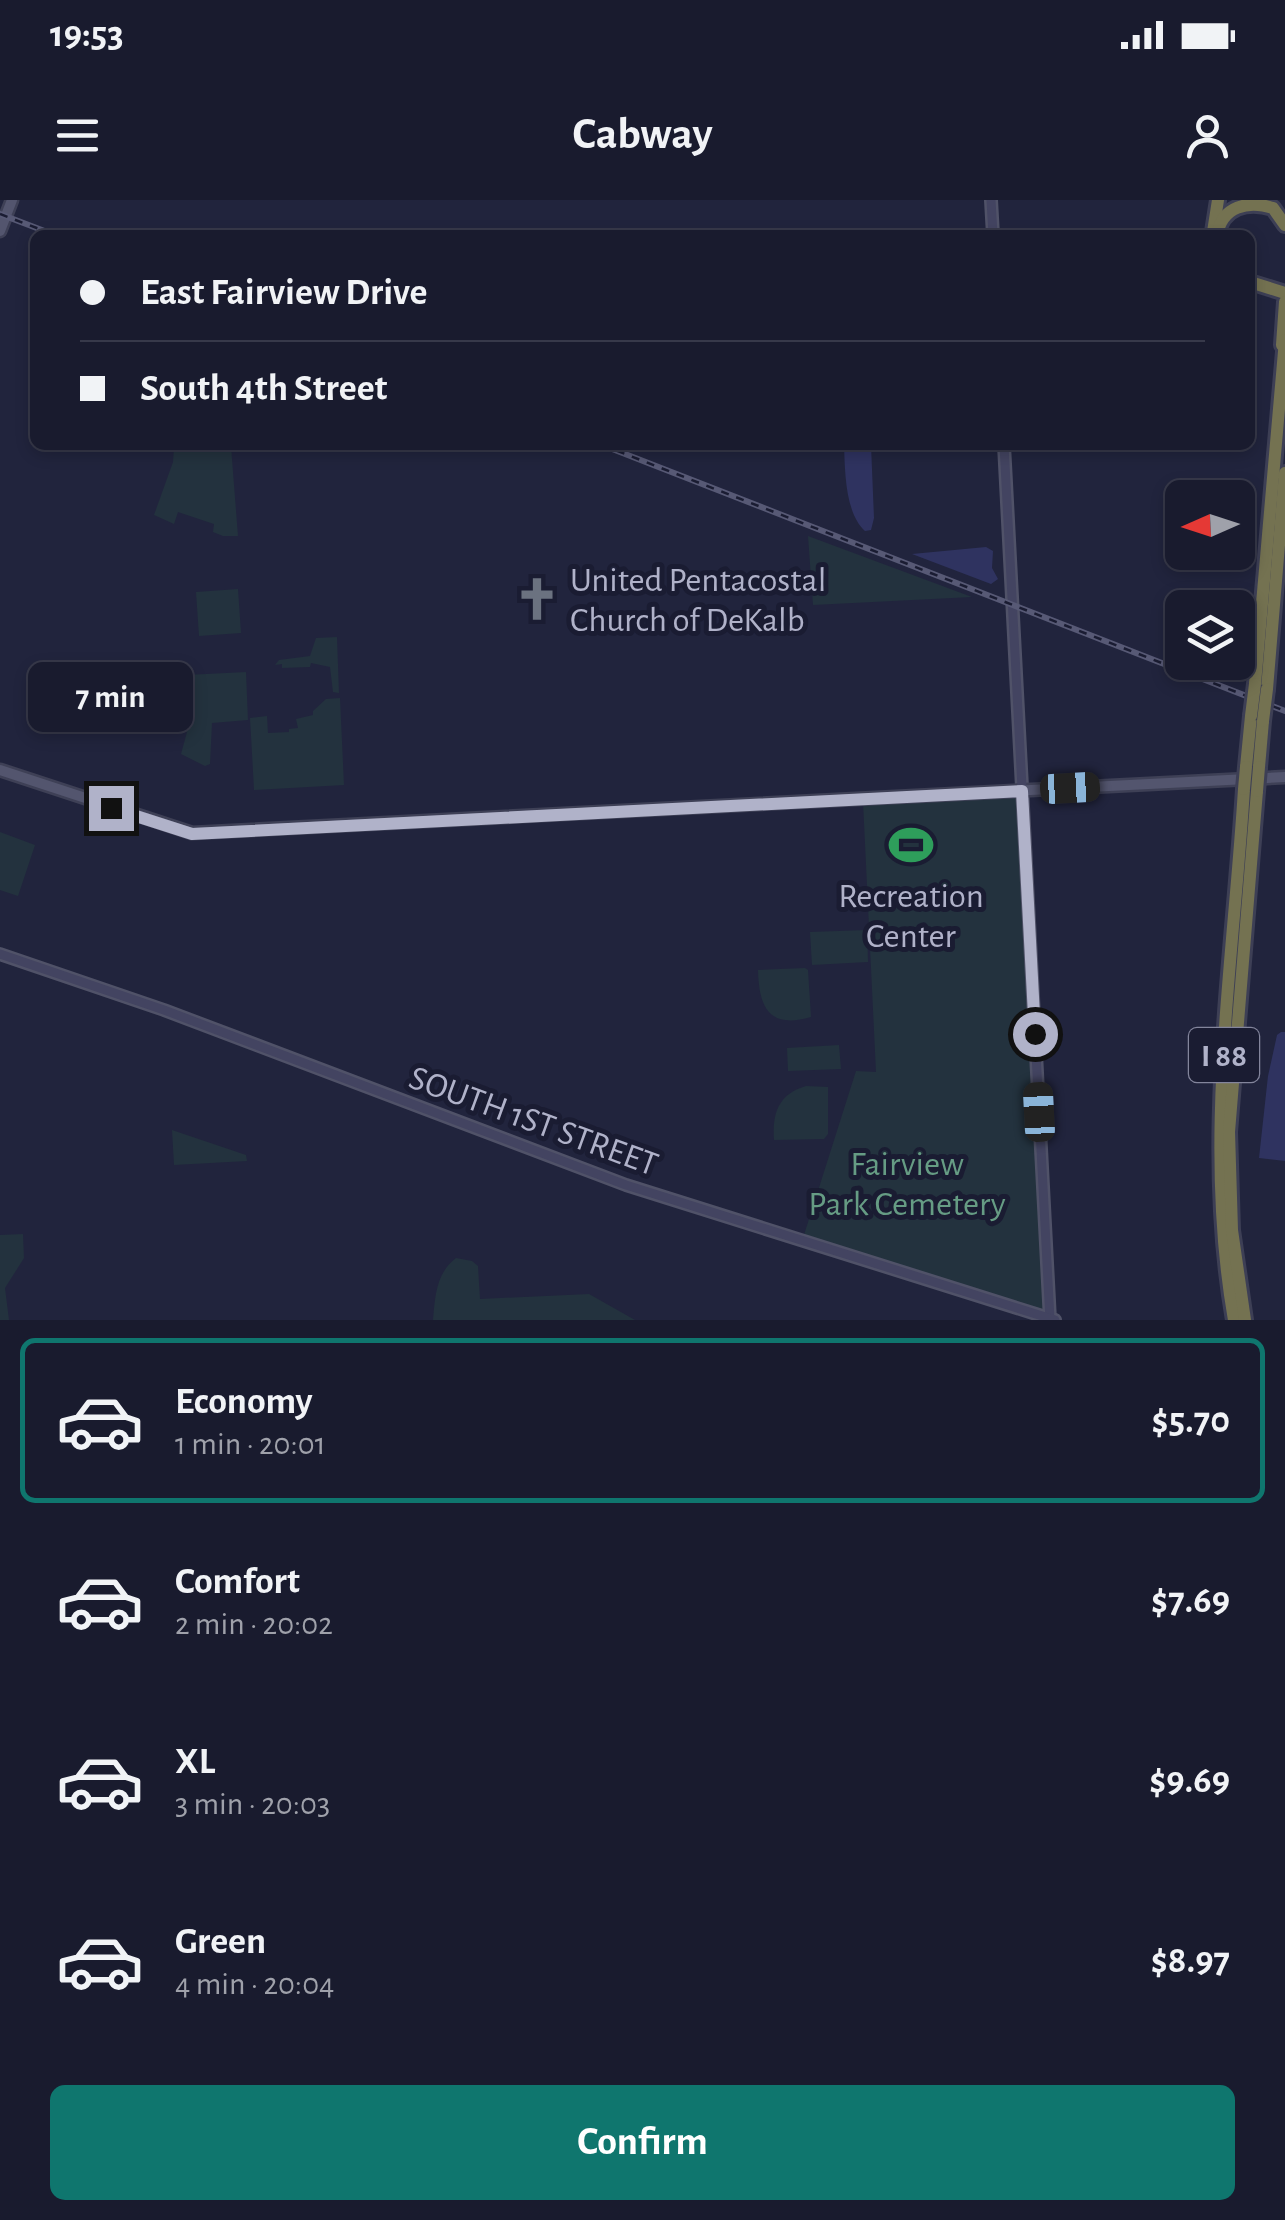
<!DOCTYPE html>
<html lang="en">
<head>
<meta charset="utf-8">
<style>
  :root { --surface:#191b2e; --page:#26283a; --text:#f1f3f6; --muted:#9fa1aa; --line:#37394a; --accent:#0f766e }
  body { margin:0; font-family:"Alegreya Sans",sans-serif; background:var(--page); color:var(--text); height:100vh; display:flex; flex-direction:column; font-size:38px; white-space:nowrap }
  * { box-sizing:border-box; margin:0 }
  p { font-size:32px; color:var(--muted) }
  .icon { flex:none; width:55px; height:55px; fill:none; stroke:currentColor; stroke-width:2; stroke-linecap:round; stroke-linejoin:round }
  .map { position:relative; height:1120px; overflow:hidden }
  .details { display:flex; flex-direction:column; background:var(--surface); flex:1 }
  .details>* { flex:none }
  .top-card { position:absolute; left:30px; top:30px; width:1225px; height:220px; border-radius:15px; box-shadow:0 5px 15px #0003,0 0 0 2px var(--line); display:grid; align-content:center; height:220px; padding:0 50px; background:var(--surface) }
  .needle { width:65px; rotate:267deg }
  .tools { position:absolute; left:1165px; top:280px; display:grid; gap:20px }
  .tools a { display:grid; place-items:center; width:90px; height:90px; border-radius:15px; background:var(--surface); box-shadow:0 5px 15px #0003,0 0 0 2px var(--line); font-size:50px }
  .end { position:absolute; width:45px; height:45px; margin:-22px; border:12px solid #b0b2c9; background:#111; box-shadow:0 0 0 5px #111 }
  .from { border-radius:50% }
  .bubble { position:absolute; height:70px; border-radius:15px; background:var(--surface); box-shadow:0 5px 15px #0003,0 0 0 2px var(--line); font-size:32px; font-weight:600; line-height:70px; text-align:center }
  .car { position:absolute; width:30px; height:60px; margin:-30px -15px; border-radius:12px; box-shadow:0 0 8px 2px #0007; background:linear-gradient(#222 24%,#8ab4d8 0 40%,#222 0 76%,#8ab4d8 0 86%,#222 0) }
  .top-card b { display:flex; align-items:center; gap:35px; height:95px; font-size:38px }
  .top-card b+b { border-top:2px solid var(--line) }
  .top-card i { width:25px; height:25px; background:var(--text) }
  ul { padding:18px 0 0; list-style:none }
  li { display:flex; align-items:center; gap:30px; height:165px; margin:0 20px 15px; padding:0 30px; border:5px solid transparent; border-radius:15px }
  li div { flex:1 }
  li b { display:block; font-size:38px }
  li em { font-style:normal; font-weight:600 }
  li.current { border-color:var(--accent) }
  li>.icon { width:90px; height:90px; stroke-width:1.5 }
  .cta { display:flex; gap:20px; margin-top:auto; padding:20px 50px }
  .cta a { flex:1; height:115px; border-radius:15px; background:var(--accent); color:#fff; font-size:40px; font-weight:600; line-height:115px; text-align:center }
  .status { display:flex; justify-content:space-between; align-items:center; height:70px; padding:0 50px; background:var(--surface); direction:ltr }
  .status svg { height:28px; fill:currentColor }
  header { display:flex; justify-content:space-between; align-items:center; height:130px; padding:0 50px; background:var(--surface); font-size:45px; font-weight:600 }
  .map>svg:first-child { display:block }
  .green { fill:#23323e }
  .water { fill:#2f3360 }
  .lines { fill:none; stroke-linecap:round; stroke-linejoin:round }
  .secondary-casing { stroke:#505268; stroke-width:14 }
  .primary-casing { stroke:#3e4056; stroke-width:15 }
  .highway-casing { stroke:#3d3f55; stroke-width:18 }
  .secondary { stroke:#434461; stroke-width:9 }
  .primary { stroke:#53556e; stroke-width:10 }
  .highway { stroke:#747251; stroke-width:12 }
  .rail-casing { stroke:#575975; stroke-width:6 }
  .rail { stroke:#1a1c32; stroke-width:2.5; stroke-dasharray:8; stroke-linecap:butt }
  .highway-bridge-casing { stroke:#3d3f55; stroke-width:18; stroke-linecap:butt }
  .highway-bridge { stroke:#747251; stroke-width:12 }
  .route { stroke:#b0b2c9; stroke-width:12 }
  .labels { text-anchor:middle; stroke-width:10; stroke-linejoin:round; paint-order:stroke }
  .shield { fill:#1a1c32; stroke:#83859c; stroke-width:2.5 }
  .shield-label { font-size:32px; font-weight:bold; fill:#b0b2c9 }
  .poi-label { font-size:35px; fill:#b0b2c9; stroke:#1a1c32; text-anchor:start }
  .street-label { font-size:35px; fill:#b0b2c9; stroke:#1a1c32 }
  .park-label { font-size:35px; fill:#669c84; stroke:#1a1c32 }
</style>
</head>
<body>
<div class="status"><b>19:53</b><svg viewBox="0 0 49 12"><path d="M0 12V9h3v3zM5 12V6h3v6zM10 12V3h3v9zM15 12V0h3v12zM26 1h20v11H26zM47 4h2v5h-2z"/></svg></div>
<header><svg class="icon" aria-label="menu" viewBox="0 0 24 24"><path d="M4 6h16M4 12h16M4 18h16"/></svg>Cabway<svg class="icon" aria-label="person" viewBox="0 0 24 24"><circle cx="12" cy="8" r="4"/><path d="M4 21q1-7 8-7t8 7"/></svg></header>
<div class="map">
<svg width="1285" height="1120" viewBox="0 0 1285 1120">
  <rect width="100%" height="100%" fill="#21243d"/>
  <g class="green">
    <path d="M231,246l7,90h-15l-10,-4 1,-8 -36,-12 -4,12 -20,-9 19,-53 1,-15z"/>
    <path d="M808,336l164,61 -159,8z"/>
    <path d="M238,389l3,44 -42,3 -3,-44z"/>
    <path d="M337,437l2,56 -6,-1 -3,-25 -19,-4 -1,4 -28,1v-4l-7,1 4,-5 31,-4 6,-18z"/>
    <path d="M246,472l2,48 -36,3 -2,41 -5,2 -24,-12 6,-22 -39,-13 7,-19 20,6 11,-31z"/>
    <path d="M340,498l4,87 -90,5 -4,-72 17,-2 1,17 21,-1v-3l9,-1 -2,-9 17,-4v-4l13,-12z"/>
    <path d="M1017,595l2,2 27,516 -243,-75 53,-167 20,1 -13,-270z"/>
    <path d="M0,632l35,13 -17,51 -18,-6z"/>
    <path d="M867,730l1,32 -56,3 -2,-33z"/>
    <path d="M805,768l3,2 3,47c-42,12 -52,-9 -53,-47z"/>
    <path d="M839,845l2,24 -53,2 -1,-23z"/>
    <path d="M806,886l22,1v47l-4,5 -50,1c-2,-26 4,-46 32,-54z"/>
    <path d="M172,930l74,25 1,6 -73,4z"/>
    <path d="M23,1034l1,24 -19,30 4,32h-9v-85z"/>
    <path d="M456,1058l16,3 6,5 2,33 109,-5 46,26h-202c2,-23 3,-47 23,-62z"/>
  </g>
  <g class="water">
    <path d="M844,245h27l3,73 -3,12 -6,1c-20,-18 -20,-60 -21,-86z"/>
    <path d="M986,347l7,4 -1,17 6,11 -7,5 -79,-30z"/>
    <path d="M1281,832h4v129l-26,-3 9,-82 9,-41z"/>
  </g>
  <g class="lines">
    <g class="secondary-casing">
      <g id="secondary">
        <path d="M991,0l2,35"/>
        <path d="M1004,245l46,875"/>
        <path d="M0,754l164,56 462,175 429,135"/>
      </g>
    </g>
    <g class="primary-casing">
      <g id="primary">
        <path d="M0,31l12,-31"/>
        <path d="M0,570l192,63 1093,-56"/>
      </g>
    </g>
    <g class="highway-casing">
      <g id="highway">
        <path d="M1213,32l5,-32"/>
        <path d="M1217,35c5,-29 31,-35 56,-27l12,17"/>
        <path d="M1250,82l35,11"/>
        <path d="M1282,145l3,-43"/>
        <path d="M1255,484l30,-344"/>
        <path d="M1267,489l18,-216"/>
        <path d="M1246,567l5,-51"/>
        <path d="M1259,567l4,-46"/>
        <path d="M1234,1120c-31,-176 -1,-354 10,-531"/>
        <path d="M1245,1120l-13,-90 -3,-98 28,-341"/>
      </g>
    </g>
    <use href="#secondary" class="secondary"/>
    <use href="#primary" class="primary"/>
    <use href="#highway" class="highway"/>
    <g class="rail-casing">
      <g id="rail">
        <path d="M0,14l55,21"/>
        <path d="M602,245l683,266"/>
      </g>
    </g>
    <use href="#rail" class="rail"/>
    <g class="highway-bridge-casing">
      <g id="highway-bridge">
        <path d="M1251,516l4,-32"/>
        <path d="M1263,521l4,-32"/>
        <path d="M1244,589l2,-22"/>
        <path d="M1257,591l2,-24"/>
      </g>
    </g>
    <use href="#highway-bridge" class="highway-bridge"/>
  </g>
  <g class="lines">
    <path class="route" d="M111,608l81,26 830,-43 13,243"/>
  </g>
  <defs>
    <g id="church-bare" transform="scale(3.45)"><path d="M-1.2-6h2.4v3.5h3.3v2.4h-3.3V6h-2.4V-.1h-3.3v-2.4h3.3Z" fill="#6b7280" stroke="#1a1c32" stroke-width="2.5" paint-order="stroke"/></g>
    <g id="stadium-bare" transform="scale(3.45)"><path d="M0-5a6.5 5 0 1 0 0 10a6.5 5 0 1 0 0-10ZM-3.5-1.8h7v3.6h-7Z" fill="#2e9e5b" stroke="#1a1c32" stroke-width="2.5" paint-order="stroke"/></g>
  </defs>
  <g fill-rule="evenodd">
    <use href="#church-bare" x="537" y="399"/>
    <use href="#stadium-bare" x="911" y="645"/>
  </g>
  <g class="labels">
    <rect class="shield" x="1189" y="828" width="70" height="54" rx="8"/>
    <g class="shield-label">
      <text x="1224" y="866">I 88</text>
    </g>
    <g class="poi-label">
      <text x="570" y="391">United Pentacostal<tspan x="570" dy="40">Church of DeKalb</tspan></text>
      <text x="911" y="707" text-anchor="middle">Recreation<tspan x="911" dy="40">Center</tspan></text>
    </g>
    <g class="street-label">
      <text transform="translate(534 920) rotate(20)" y="12">SOUTH 1ST STREET</text>
    </g>
    <g class="park-label">
      <text x="907" y="975">Fairview<tspan x="907" dy="40">Park Cemetery</tspan></text>
    </g>
  </g>
</svg>
<div class="tools">
<a><svg class="needle" viewBox="-14 -14 28 28"><path d="M0-13l5 13h-10z" fill="#e53935"/><path d="M0 13l5-13h-10z" fill="#9fa1aa"/></svg></a>
<a><svg class="icon" aria-label="layers" viewBox="0 0 24 24"><path d="M12 4l9 5-9 5-9-5zM3 14l9 5 9-5"/></svg></a>
</div>
<i class="end from" style="left:1035px;top:834px"></i>
<i class="end" style="left:111px;top:608px"></i>
<div class="bubble" style="left:28px;top:462px;width:165px">7 min</div>
<i class="car" style="left:1070px;top:588px;rotate:87deg"></i>
<i class="car" style="left:1039px;top:912px;rotate:357deg"></i>
<div class="top-card">
<b><i class="from"></i>East Fairview Drive</b>
<b><i></i>South 4th Street</b>
</div>
</div>
<section class="details">
<ul>
<li class="current"><svg class="icon" aria-label="car" viewBox="0 0 24 24"><path d="M5 17H2v-5l4-1 3-4h7l3 4 3 1v5h-3M9 17h6M6 11h13"/><circle cx="7" cy="17" r="2"/><circle cx="17" cy="17" r="2"/></svg><div><b>Economy</b><p>1 min · 20:01</p></div><em>$5.70</em></li>
<li><svg class="icon" aria-label="car" viewBox="0 0 24 24"><path d="M5 17H2v-5l4-1 3-4h7l3 4 3 1v5h-3M9 17h6M6 11h13"/><circle cx="7" cy="17" r="2"/><circle cx="17" cy="17" r="2"/></svg><div><b>Comfort</b><p>2 min · 20:02</p></div><em>$7.69</em></li>
<li><svg class="icon" aria-label="car" viewBox="0 0 24 24"><path d="M5 17H2v-5l4-1 3-4h7l3 4 3 1v5h-3M9 17h6M6 11h13"/><circle cx="7" cy="17" r="2"/><circle cx="17" cy="17" r="2"/></svg><div><b>XL</b><p>3 min · 20:03</p></div><em>$9.69</em></li>
<li><svg class="icon" aria-label="car" viewBox="0 0 24 24"><path d="M5 17H2v-5l4-1 3-4h7l3 4 3 1v5h-3M9 17h6M6 11h13"/><circle cx="7" cy="17" r="2"/><circle cx="17" cy="17" r="2"/></svg><div><b>Green</b><p>4 min · 20:04</p></div><em>$8.97</em></li>
</ul>
<div class="cta"><a>Confirm</a></div>
</section>
</body>
</html>
